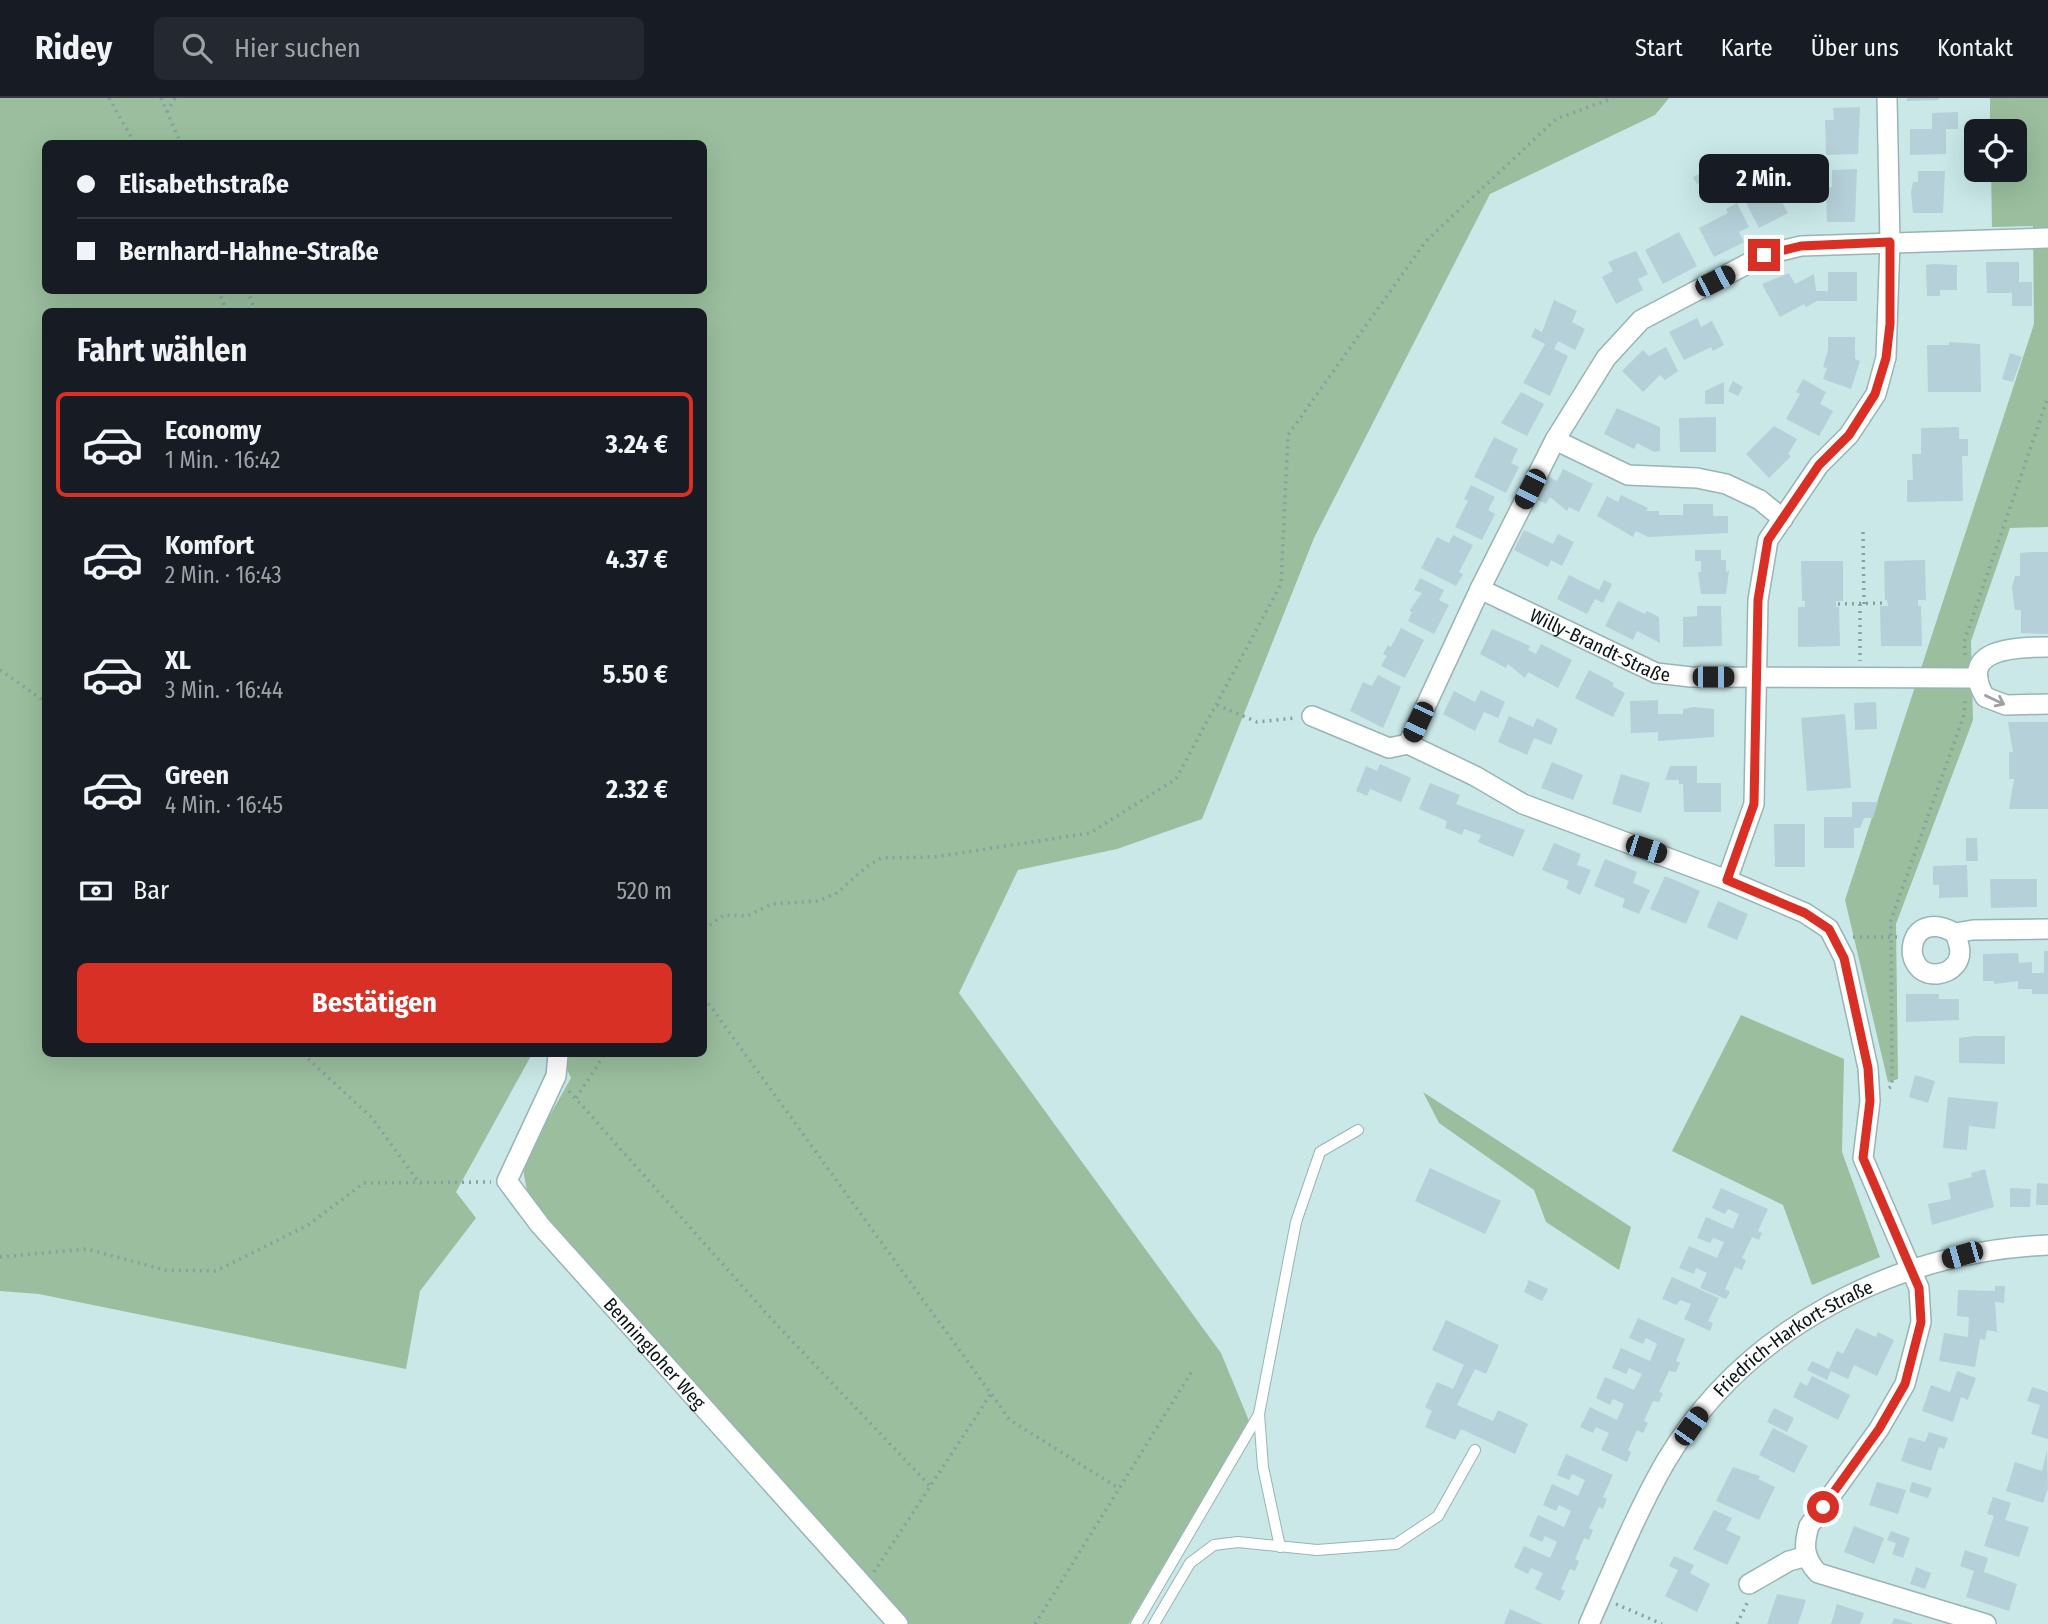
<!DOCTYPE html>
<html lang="de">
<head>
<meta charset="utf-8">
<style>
  :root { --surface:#171b24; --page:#242831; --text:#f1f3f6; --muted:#9ea1a6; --line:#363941; --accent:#d93025 }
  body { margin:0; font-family:"Fira Sans Condensed",sans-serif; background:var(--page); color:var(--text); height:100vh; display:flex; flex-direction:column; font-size:26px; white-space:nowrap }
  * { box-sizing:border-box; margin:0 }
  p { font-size:23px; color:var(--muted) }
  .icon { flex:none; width:38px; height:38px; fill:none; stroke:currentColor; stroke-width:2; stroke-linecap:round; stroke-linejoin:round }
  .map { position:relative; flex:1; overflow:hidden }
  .panel { position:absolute; left:42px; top:210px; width:665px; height:749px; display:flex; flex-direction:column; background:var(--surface); border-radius:10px; box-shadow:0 7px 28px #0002 }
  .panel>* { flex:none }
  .guide { position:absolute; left:42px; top:42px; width:665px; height:154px; border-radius:10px; box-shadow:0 7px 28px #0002; display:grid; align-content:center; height:154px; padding:0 35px; background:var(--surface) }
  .buttons { position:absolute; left:1964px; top:21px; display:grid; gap:14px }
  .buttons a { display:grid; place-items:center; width:63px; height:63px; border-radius:10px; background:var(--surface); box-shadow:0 7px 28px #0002; font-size:35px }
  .end { position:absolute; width:32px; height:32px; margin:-16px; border:9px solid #d93025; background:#fff; box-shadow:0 0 0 4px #fff }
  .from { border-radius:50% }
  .bubble { position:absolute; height:49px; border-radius:10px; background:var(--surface); box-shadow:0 7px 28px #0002; font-size:23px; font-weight:700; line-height:49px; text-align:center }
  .car { position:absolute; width:21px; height:42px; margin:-21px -10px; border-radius:9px; box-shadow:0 0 5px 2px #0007; background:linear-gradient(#222 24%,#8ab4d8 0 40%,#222 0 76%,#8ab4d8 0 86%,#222 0) }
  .guide b { display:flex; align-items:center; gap:24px; height:66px; font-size:26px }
  .guide b+b { border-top:2px solid var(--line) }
  .guide i { width:18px; height:18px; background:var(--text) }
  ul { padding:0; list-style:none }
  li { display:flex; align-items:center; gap:21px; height:105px; margin:0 14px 10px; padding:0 21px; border:4px solid transparent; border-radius:10px }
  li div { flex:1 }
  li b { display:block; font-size:26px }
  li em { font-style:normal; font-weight:700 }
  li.current { border-color:var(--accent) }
  li>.icon { width:63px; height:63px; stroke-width:1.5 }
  h2 { padding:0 35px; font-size:32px; line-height:84px }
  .pay { display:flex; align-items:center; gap:18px; height:77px; padding:0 35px; font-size:26px }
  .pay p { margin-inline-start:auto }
  .button { display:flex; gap:14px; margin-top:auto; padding:14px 35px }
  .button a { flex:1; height:80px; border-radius:10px; background:var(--accent); color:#fff; font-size:28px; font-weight:700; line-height:80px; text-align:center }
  header { display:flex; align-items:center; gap:42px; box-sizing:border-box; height:98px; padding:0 35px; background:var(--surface); border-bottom:2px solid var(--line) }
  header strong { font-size:33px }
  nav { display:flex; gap:38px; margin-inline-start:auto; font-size:24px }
  .search { width:490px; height:63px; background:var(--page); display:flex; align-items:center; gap:18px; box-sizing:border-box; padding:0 24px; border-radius:10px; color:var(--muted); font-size:26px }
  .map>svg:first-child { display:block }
  .green { fill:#9abe9e; fill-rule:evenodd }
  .building { fill:#b5d0d9 }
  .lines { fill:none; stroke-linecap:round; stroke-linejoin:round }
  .lane-casing { stroke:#98b4b4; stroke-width:12 }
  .street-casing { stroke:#98b4b4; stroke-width:22 }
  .path { stroke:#89a0a0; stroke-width:3.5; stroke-dasharray:2 5; stroke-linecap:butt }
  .lane { stroke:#fff; stroke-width:10 }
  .street { stroke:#fff; stroke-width:19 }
  .oneway { stroke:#9da1a1 }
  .route { stroke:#d93025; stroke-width:9 }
  .labels { text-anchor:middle; stroke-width:5; stroke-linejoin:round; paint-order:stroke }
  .street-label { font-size:19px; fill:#0a1515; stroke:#d7f5f5 }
</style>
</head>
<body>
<header>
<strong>Ridey</strong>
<div class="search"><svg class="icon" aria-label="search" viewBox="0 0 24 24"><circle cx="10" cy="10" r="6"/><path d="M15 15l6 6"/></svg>Hier suchen</div>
<nav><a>Start</a><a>Karte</a><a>Über uns</a><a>Kontakt</a></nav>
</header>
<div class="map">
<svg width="2048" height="1526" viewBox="0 0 2048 1526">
  <rect width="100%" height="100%" fill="#cae8e8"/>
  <g class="green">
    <path d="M0,0h1669l-14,17 -165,79 -176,344 -112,281 -85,30 -99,21 -59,123 262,360 28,68 -120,203h-220l-381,-428 -6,-32 49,-86 -11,-24h144v-742h-658v742h486l-76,138 20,26 -56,73 -14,78 -367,-75 -39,-3zM46,46h658v146h-658z"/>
    <path d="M1990,0h58v429l-38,1 -39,113 2,79 -77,204 2,155 -10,3 -43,-182 189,-576 -1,-98 -41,1 -1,-57h23v-39h-24z"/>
    <path d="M1741,917l103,44 -2,93 38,105 -68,28 -29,-80 -111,-54z"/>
    <path d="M1423,994l208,135 -12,43 -73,-48 -12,-32 -95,-67z"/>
  </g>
  <g class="building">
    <path d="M1907,0h32v2l-32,1z"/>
    <path d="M1860,9l-2,47 -32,1 -1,-35h9l-1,-12z"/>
    <path d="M1958,14v17h-12v25l-36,1v-26h22v-16z"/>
    <path d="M1710,71l4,7 -17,8 -4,-7z"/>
    <path d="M1857,71l-2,53h-28l-1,-35h6v-17z"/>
    <path d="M1918,73h27l-2,42h-30l-2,-21 2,-10h5z"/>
    <path d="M1773,87l15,28 -29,15 -15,-29z"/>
    <path d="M1737,105l12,24 -10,5 5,10 -30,15 -15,-29 29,-15 -2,-4z"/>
    <path d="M1679,134l18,34 -34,18 -18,-34z"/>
    <path d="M1636,153l12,23 -10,5 5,11 -27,14 -14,-27 11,-6 -5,-9z"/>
    <path d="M1986,164h33v20h13v24h-20v-13h-25z"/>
    <path d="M1934,166l23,1v25h-17v6h-13l-1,-31z"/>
    <path d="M1828,174h29v29h-40l-11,6 -2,-3 -24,13 -18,-33 27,-11 6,11 19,-10 2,17h12z"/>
    <path d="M1554,202l23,11 -5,11 13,7 -10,21 -17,-9 -4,8 14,7 -18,40 -27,-13 22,-39 -14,-7 4,-9 7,4z"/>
    <path d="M1697,220l4,9 11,-6 12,24 -11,6 -2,-4 -27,13 -15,-28z"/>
    <path d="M1828,239h27v22l5,2 -9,28 -28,-10 4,-11 -4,-1 5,-17z"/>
    <path d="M1949,244l31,2 1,48h-53l-1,-47h22z"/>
    <path d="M1666,249l12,24 -13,9 -5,-5 -17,17 -21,-21 21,-21 6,6z"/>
    <path d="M2010,255l12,4 -9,25 -11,-3z"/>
    <path d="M1803,281l23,13 -6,12 13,7 -14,25 -33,-17 14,-25 -4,-2z"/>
    <path d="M1733,283l10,6 -5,9 -10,-5z"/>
    <path d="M1724,284v22h-19v-13z"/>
    <path d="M1521,294l23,12 -17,32 -26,-13z"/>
    <path d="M1617,310l43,19v24l-6,1 -17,-9 -3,6 -30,-15z"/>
    <path d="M1716,319v35h-36l-1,-34z"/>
    <path d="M1774,328l23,13 -9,15 3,2 -22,22 -23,-24z"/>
    <path d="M1959,329v12h9v17h-6l1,45 -56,1v-22h6l-1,-26h9v-26z"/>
    <path d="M1494,339l24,12 -7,14 8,4 -13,26 -32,-16z"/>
    <path d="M1563,371l30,15 -14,28 -10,-5 -2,4 -17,-14 -4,7 -12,-6 12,-23 11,6z"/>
    <path d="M1471,387l24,12 -7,13 7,4 -13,26 -27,-13 13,-26 -4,-2z"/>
    <path d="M1621,397l27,13 -2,3h13v4h24v-11h30v12h15v17l-80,4 -12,-6 -3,6 -36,-21 10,-20 11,6z"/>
    <path d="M1524,432l29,14 5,-10 16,8 -12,24 -11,-6 -3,7 -34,-17z"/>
    <path d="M1453,437l20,10 -14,27 4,2 -7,12 -35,-18 16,-31 12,6z"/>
    <path d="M1695,452h26v10h5v12l3,-1 -3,23h-25l-3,-22h3v-11h-6z"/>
    <path d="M2031,454h17v82l-27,-1v-23h-6l-1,-5 -2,-18 3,-11h5v-23z"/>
    <path d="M1925,462l1,40h-8v6h3l1,40h-41l-1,-40h8l-1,-6h-2l-1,-39z"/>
    <path d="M1801,463h42v40h-7v6h3l1,39 -42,1v-40h7v-6h-3z"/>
    <path d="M1569,477l30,15 5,-10 8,4 -9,19 -8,-4 -8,15 -30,-15z"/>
    <path d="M1420,480l24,12 -5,10 10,5 -15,29 -26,-13 4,-9 -3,-1 13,-18 -8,-3z"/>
    <path d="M1618,503l27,13 2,-3 12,6 1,26 -23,-12 -4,9 -28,-14z"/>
    <path d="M1697,508h24l1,40 -39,1v-30l14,-1z"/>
    <path d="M1401,530l23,12 -19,38 -24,-12 6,-10 -4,-2 5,-9 3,2z"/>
    <path d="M1492,531l38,17 -2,4 8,4 5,-10 31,16 -14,28 -30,-16 -3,6 -17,-14 -2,4 -26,-14z"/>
    <path d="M1589,572l25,13 -2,3 13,7 -12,24 -38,-19z"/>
    <path d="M1378,577l23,12 -18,41 -33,-17 13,-29 9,4z"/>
    <path d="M1481,592l24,12 -7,16 -14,-6 -9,19 -32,-17 11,-23 21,11z"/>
    <path d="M1658,602v14h25v-5l11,-2 20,2v28l-56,4v-9l-27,1 -1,-32z"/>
    <path d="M1876,604l1,27 -22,1 -1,-27z"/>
    <path d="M1845,616l6,74 -44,3 -6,-73z"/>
    <path d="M1509,618l24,11 4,-9 21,11 -7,16 -17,-7 -7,17 -29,-13z"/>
    <path d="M2008,624h40v87h-39l5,-30h-5v-27h4z"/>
    <path d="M1552,664l31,13 -10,25 -32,-12z"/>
    <path d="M1380,666l31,14 -10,24 -31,-13 -3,7 -11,-5 10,-25 11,5z"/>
    <path d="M1670,668h27v17h24v29h-37l-1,-28h-4v-4h-14z"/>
    <path d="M1621,676l29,9 -9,30 -29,-9z"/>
    <path d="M1430,685l30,12 -4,9 69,26 -12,27 -35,-15 3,-7 -17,-6 -2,6 -17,-7 2,-7 -28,-12z"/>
    <path d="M1852,704h26l-5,16h-9l-4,10h-6v20h-30v-31h28z"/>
    <path d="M1774,726h31v43h-30z"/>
    <path d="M1966,740h11l1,23h-12z"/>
    <path d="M1554,745l27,11 -4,11 14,5 -11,25 -14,-7 3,-7 -27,-11z"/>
    <path d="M1605,761l32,13 -4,11 17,7 -11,24 -17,-7 3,-8 -31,-13z"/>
    <path d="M1967,767l1,32 -29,1v-13h-6v-19z"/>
    <path d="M1665,778l35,15 -14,33 -36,-15z"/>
    <path d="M1990,781h47v28l-46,1z"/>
    <path d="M1718,803l30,13 -11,26 -30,-13z"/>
    <path d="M2044,853h4v43h-16v-5h-14v-8l-24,3v-3h-11v-27l35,-1 1,10 13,-1v11h12z"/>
    <path d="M1906,896h33v5h20v21l-53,2z"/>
    <path d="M1974,938h31v28l-46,-1v-25z"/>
    <path d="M1915,977l20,6 -7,22 -19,-6z"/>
    <path d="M1948,999l50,5 -3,27 -26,-3 -2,24 -24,-2z"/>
    <path d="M1430,1070l71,33 -16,33 -70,-33z"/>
    <path d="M1985,1071l9,38 -62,18 -4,-21 23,-5 -3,-16 24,-6 -1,-4z"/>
    <path d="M2037,1085l11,1v21h-12z"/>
    <path d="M1721,1090l47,21 -10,22 4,2 -3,7 -7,-3 -10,21 4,2 -4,10 -7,-3 -10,22 5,3 -4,7 -26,-11 7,-15 -11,-5 -2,6 -15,-6 10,-22 28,12 7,-16 -11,-4 -3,5 -13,-5 9,-21 27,12 6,-15 -11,-5 -3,5 -13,-6z"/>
    <path d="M2010,1090l21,1 -1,18h-20z"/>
    <path d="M1672,1179l47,21 -11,23 5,2 -3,8 -26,-12 7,-15 -11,-4 -3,5 -15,-6z"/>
    <path d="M1529,1182l19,9 -6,12 -18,-9z"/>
    <path d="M1995,1188h10l-1,17 -9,-1 2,30 -10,-2 -2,10 -5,-1 -5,28 -36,-6 5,-28 24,4 1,-20 -12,-1 1,-26 37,1z"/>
    <path d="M1638,1220l47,21 -9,22 4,2 -4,9 -7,-1 -10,21 4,1 -4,9 -6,-1 -9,20 4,2 -5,10 -6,-3 -9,20 3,2 -4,10 -26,-12 8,-17 -13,-6 -3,6 -13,-6 10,-20 27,13 7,-16 -11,-5 -3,6 -14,-7 9,-21 29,13 8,-16 -13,-6 -3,6 -14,-6 9,-20 29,13 7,-17 -11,-6 -3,6 -14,-6z"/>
    <path d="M1446,1222l53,25 -13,29 -11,-5 -18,36 36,16 5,-11 30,14 -13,30 -54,-25 -6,11 -30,-13 7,-16 -7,-4 12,-25 16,7 11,-24 -32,-15z"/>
    <path d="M1856,1230l20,9 2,-5 16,8 -17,36 -23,-11 -6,14 -17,-8 -4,9 -20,-10 5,-9 17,8 8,-18 6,3z"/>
    <path d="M1957,1273l19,7 -8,22 -7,-3 -8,25 -31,-11 9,-26 19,7z"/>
    <path d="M1812,1278l38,19 -12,25 -45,-23 7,-15 7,4z"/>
    <path d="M2032,1289l16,5v47l-17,-5 9,-29 -13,-4z"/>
    <path d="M1774,1310l20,10 -7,14 -20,-10z"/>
    <path d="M1773,1330l35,18 -14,27 -35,-18z"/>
    <path d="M1929,1334l19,6 -4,11 -5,-2 -8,24 -30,-10 8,-24 16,5z"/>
    <path d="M2047,1352l1,38 -5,15 -37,-12 9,-29 27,9z"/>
    <path d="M1566,1356l47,21 -10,22 4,2 -4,10 -4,-2 -10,21 4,2 -4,10 -5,-2 -9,21 4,2 -4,10 -5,-2 -9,20 4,2 -5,10 -25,-12 8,-16 -12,-5 -3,6 -14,-7 10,-21 26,12 7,-16 -12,-6 -3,6 -13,-6 9,-21 26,12 7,-16 -12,-6 -3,6 -13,-6 9,-21 26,12 7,-16 -13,-6 -3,6 -12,-5z"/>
    <path d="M1733,1369l27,9 -2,3 17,8 -16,33 -43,-19z"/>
    <path d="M1877,1384l29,8 -8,24 -29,-9z"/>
    <path d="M1912,1384l20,6 -4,10 -19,-6z"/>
    <path d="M1993,1399l18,6 -6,17 24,7 -10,30 -35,-11 10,-30 -7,-2z"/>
    <path d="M1714,1412l18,8 -6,12 15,7 -14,28 -34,-16z"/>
    <path d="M1854,1428l30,12 -10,26 -30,-12z"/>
    <path d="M1891,1433l19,7 -7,20 -11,-4 4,-11 -9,-3z"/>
    <path d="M1965,1452l23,8 -4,14 33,12 -8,27 -43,-14 8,-26 -14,-5z"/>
    <path d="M1674,1458l20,9 -4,8 20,11 -13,28 -32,-16 13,-26 -9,-4z"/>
    <path d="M1916,1469l15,6 -6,16 -15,-5z"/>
    <path d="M1777,1496l29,6 -8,24h-31z"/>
    <path d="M1837,1506l27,9 -4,11h-29z"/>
    <path d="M1510,1511l33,15h-39z"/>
    <path d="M1894,1520l18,5v1h-20z"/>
  </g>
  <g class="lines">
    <g class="lane-casing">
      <g id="lane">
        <path d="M1259,1316l4,53 17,80"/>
        <path d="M1136,1526l123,-210 37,-192 24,-70 38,-22"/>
        <path d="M1154,1526l36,-61 24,-18 24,-3 79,8 79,-6 42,-28 37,-66"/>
      </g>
    </g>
    <g class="street-casing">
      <g id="street">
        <path d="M1555,342l73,35 69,3 29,6 34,16 23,19"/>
        <path id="s1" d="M1480,491l176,84 35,4 287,1"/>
        <path d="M2048,549c-31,0 -92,1 -63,50l21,8 42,-1"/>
        <path d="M1312,618l77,32 19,-4 67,32 48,28 204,76 78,33 24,16 15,29 24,110 2,33 -7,57 56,130 2,34 -16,62 -26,45 -70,97c-6,20 -5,32 9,47l168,51"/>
        <path d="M1408,646l72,-155 75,-149 51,-82 35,-38 123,-65 37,-9 247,-8"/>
        <path d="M1727,782l27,-76 4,-204 10,-60 51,-75 30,-30 27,-41 10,-37 4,-115 -3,-144"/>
        <path d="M1955,835c4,11 8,21 1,31 -6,7 -11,9 -19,10 -39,2 -31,-69 18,-41l18,-3 75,-1"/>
        <path id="s2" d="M558,957l-2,21 -49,105 33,44 358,399"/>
        <path d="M1749,1486l40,-23 18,-5"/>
        <path id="s3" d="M1589,1526c23,-52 49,-115 77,-163 80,-134 230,-209 382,-216"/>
      </g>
    </g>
    <g class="path">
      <path d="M109,0l26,46"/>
      <path d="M161,0l20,46"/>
      <path d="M167,14l8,-14"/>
      <path d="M218,192l9,22"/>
      <path d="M247,192l9,22"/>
      <path d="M1863,434l1,72"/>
      <path d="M1838,506l48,-1"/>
      <path d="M1860,506v57"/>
      <path d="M1965,557l-1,-13 84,-245"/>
      <path d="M0,572l40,28 6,8"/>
      <path d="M1217,607l40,17 38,-4"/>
      <path d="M704,831l20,-14 23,1 25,-12 46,-3 19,-8 29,-26 15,-9 53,-1 156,-24 86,-54 105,-195 7,-149 138,-194 130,-122 57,-21"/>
      <path d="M1853,839h45"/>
      <path d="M704,904l2,-2 304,420 110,69"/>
      <path d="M303,956l69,64 48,66"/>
      <path d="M1889,990l3,-2 -1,-166 73,-205 1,-14"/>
      <path d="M569,993l206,232 156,164"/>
      <path d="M576,1000l29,-44"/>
      <path d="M0,1159l87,-8 78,21 51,1 92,-46 56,-42 127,-1"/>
      <path d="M874,1474l118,-180"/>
      <path d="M1616,1506l46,20"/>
      <path d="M1035,1526l157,-253"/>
      <path d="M1737,1526l11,-23"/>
    </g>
    <use href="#lane" class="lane"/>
    <use href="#street" class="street"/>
  </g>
  <defs><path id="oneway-shaft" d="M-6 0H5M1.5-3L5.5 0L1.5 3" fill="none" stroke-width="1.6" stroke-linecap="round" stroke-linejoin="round" transform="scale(1.75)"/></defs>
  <use class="oneway" href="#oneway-shaft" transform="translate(1995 602) rotate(25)"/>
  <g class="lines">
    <path class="route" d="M1764,157l37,-9 89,-4v82l-4,34 -11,36 -26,41 -30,30 -51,75 -10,60 -4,204 -27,76 78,33 24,16 15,29 24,110 2,33 -7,57 56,130 2,34 -16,62 -26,45 -56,78"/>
  </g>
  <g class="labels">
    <g class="street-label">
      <text dy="7" stroke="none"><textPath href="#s1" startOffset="133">Willy-Brandt-Straße</textPath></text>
      <text dy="7" stroke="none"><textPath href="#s3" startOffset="360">Friedrich-Harkort-Straße</textPath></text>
      <text dy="7" stroke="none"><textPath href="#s2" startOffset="364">Benningloher Weg</textPath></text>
    </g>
  </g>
</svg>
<div class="buttons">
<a><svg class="icon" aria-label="locate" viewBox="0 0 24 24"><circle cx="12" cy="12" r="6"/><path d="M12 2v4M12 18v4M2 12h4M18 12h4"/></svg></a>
</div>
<i class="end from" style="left:1823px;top:1409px"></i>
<i class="end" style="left:1764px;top:157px"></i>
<div class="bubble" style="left:1699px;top:56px;width:130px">2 Min.</div>
<i class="car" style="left:1715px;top:183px;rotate:63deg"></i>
<i class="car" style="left:1530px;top:391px;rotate:207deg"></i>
<i class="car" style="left:1713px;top:579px;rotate:90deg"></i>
<i class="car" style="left:1418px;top:624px;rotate:205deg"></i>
<i class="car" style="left:1646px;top:751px;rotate:108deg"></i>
<i class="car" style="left:1962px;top:1157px;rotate:254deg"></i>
<i class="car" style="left:1691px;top:1328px;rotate:35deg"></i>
<div class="guide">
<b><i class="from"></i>Elisabethstraße</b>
<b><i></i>Bernhard-Hahne-Straße</b>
</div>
<section class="panel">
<h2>Fahrt wählen</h2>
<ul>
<li class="current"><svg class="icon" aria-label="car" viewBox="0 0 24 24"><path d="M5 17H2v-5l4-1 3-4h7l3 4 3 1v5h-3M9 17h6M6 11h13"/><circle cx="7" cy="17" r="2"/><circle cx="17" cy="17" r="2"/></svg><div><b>Economy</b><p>1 Min. · 16:42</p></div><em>3.24 €</em></li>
<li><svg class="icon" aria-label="car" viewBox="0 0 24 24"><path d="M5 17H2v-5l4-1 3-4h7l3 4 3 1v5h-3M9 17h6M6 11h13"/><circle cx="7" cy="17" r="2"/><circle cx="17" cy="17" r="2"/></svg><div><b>Komfort</b><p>2 Min. · 16:43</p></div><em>4.37 €</em></li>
<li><svg class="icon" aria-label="car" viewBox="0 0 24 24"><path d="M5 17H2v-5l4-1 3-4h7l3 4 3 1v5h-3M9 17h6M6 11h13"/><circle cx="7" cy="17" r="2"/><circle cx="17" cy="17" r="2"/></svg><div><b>XL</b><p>3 Min. · 16:44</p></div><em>5.50 €</em></li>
<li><svg class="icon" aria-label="car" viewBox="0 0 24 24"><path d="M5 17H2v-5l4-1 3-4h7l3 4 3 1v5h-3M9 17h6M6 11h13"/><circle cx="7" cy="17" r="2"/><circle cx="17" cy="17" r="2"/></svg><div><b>Green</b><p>4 Min. · 16:45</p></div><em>2.32 €</em></li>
</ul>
<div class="pay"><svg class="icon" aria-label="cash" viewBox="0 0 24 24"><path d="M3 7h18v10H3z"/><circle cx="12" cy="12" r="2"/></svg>Bar<p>520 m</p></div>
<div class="button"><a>Bestätigen</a></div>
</section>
</div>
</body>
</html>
